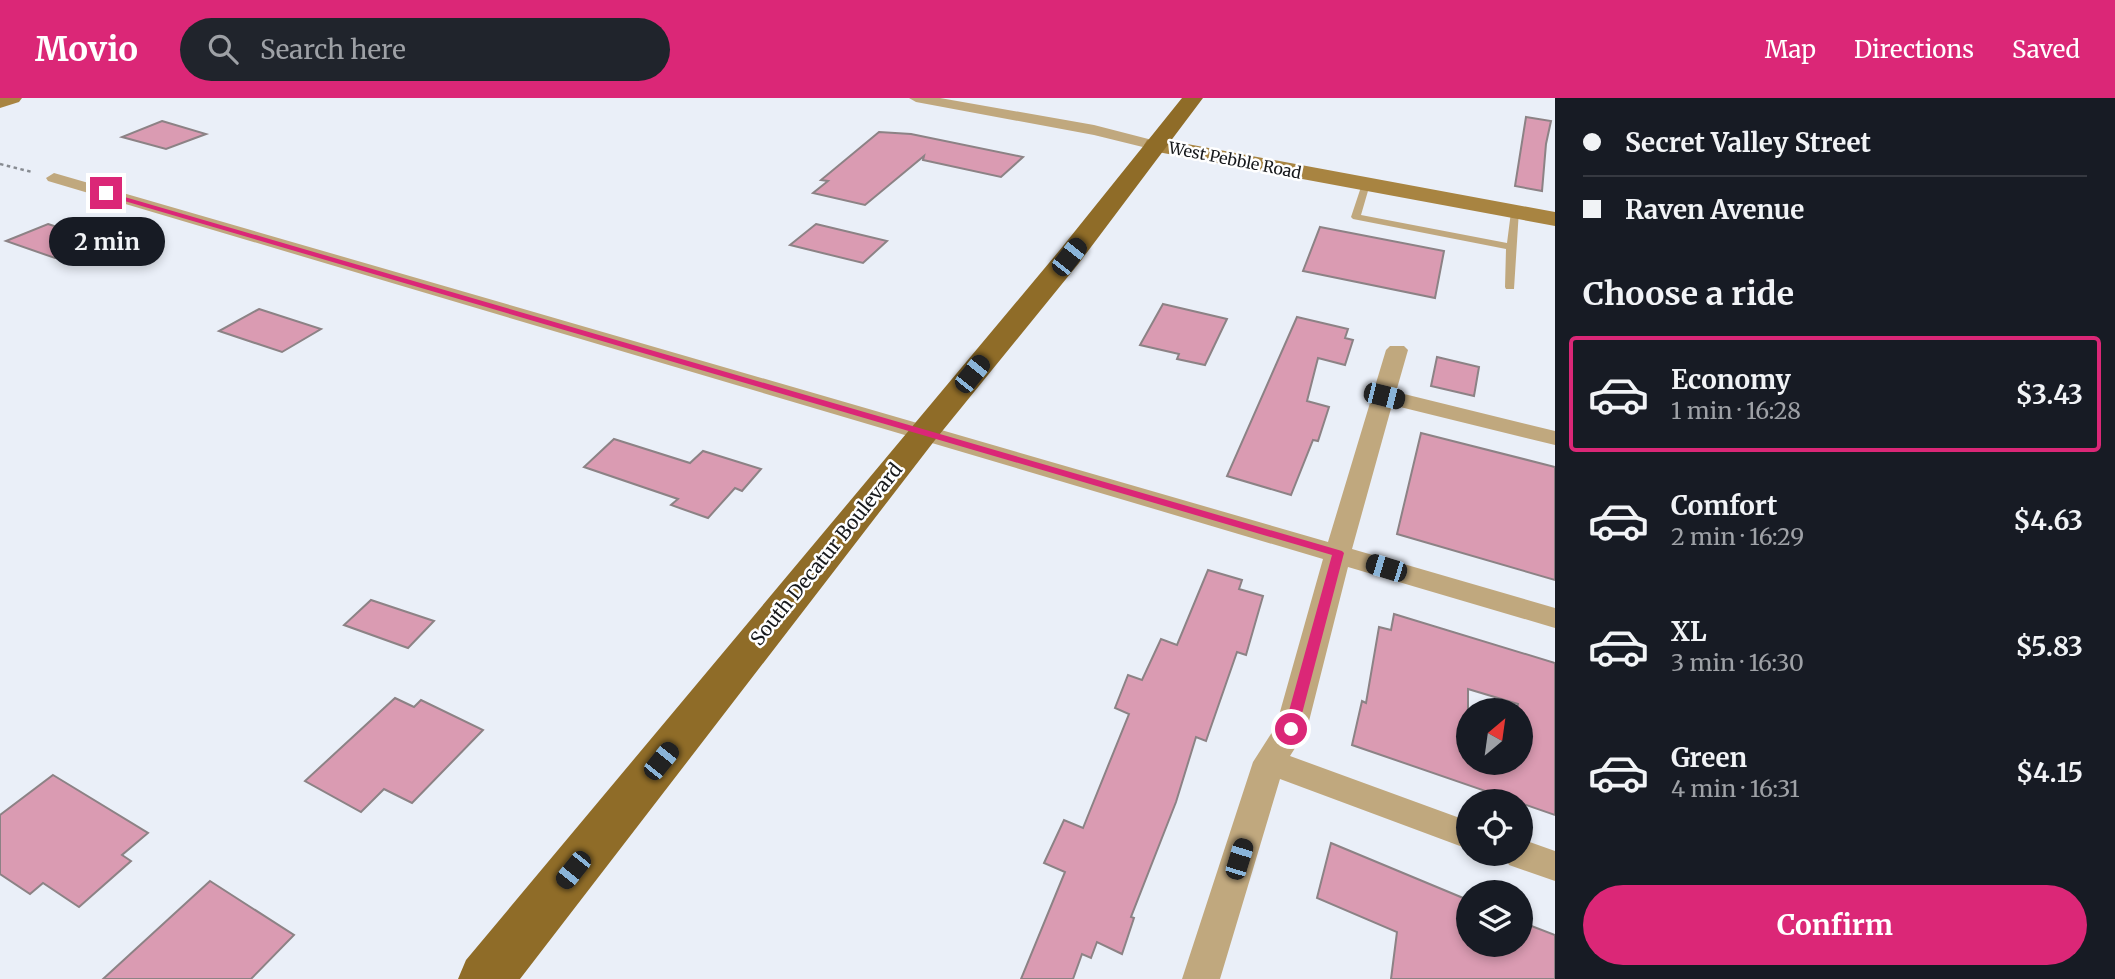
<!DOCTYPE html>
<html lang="en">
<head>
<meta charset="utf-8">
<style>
  :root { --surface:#171b24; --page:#20242c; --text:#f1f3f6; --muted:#9ea1a6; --line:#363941; --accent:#db2777 }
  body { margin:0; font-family:Merriweather,serif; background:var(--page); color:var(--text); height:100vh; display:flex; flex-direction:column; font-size:26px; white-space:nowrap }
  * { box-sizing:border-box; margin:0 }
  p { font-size:23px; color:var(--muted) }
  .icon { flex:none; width:38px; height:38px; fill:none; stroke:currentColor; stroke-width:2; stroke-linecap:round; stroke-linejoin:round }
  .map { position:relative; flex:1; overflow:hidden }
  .panel { display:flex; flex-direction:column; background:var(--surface); width:560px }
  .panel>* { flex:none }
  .top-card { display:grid; align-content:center; height:154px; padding:0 28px; background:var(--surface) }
  .needle { width:46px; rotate:29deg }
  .tools { position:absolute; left:1456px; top:600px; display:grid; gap:14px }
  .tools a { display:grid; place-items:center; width:77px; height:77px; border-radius:50%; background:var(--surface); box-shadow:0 4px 10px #0003; font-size:35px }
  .end { position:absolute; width:32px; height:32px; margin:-16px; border:9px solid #db2777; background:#fff; box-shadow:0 0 0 4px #fff }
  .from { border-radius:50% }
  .bubble { position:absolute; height:49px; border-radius:24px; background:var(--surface); box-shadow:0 4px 10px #0003; font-size:23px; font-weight:700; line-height:49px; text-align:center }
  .car { position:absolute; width:21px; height:42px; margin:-21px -10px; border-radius:9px; box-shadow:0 0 5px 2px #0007; background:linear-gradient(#222 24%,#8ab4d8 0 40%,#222 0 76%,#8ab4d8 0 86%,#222 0) }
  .top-card b { display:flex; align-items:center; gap:24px; height:66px; font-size:26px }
  .top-card b+b { border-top:2px solid var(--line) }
  .top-card i { width:18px; height:18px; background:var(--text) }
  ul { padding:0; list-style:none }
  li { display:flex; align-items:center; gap:21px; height:116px; margin:0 14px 10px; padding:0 14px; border:4px solid transparent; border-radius:7px }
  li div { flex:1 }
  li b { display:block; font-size:26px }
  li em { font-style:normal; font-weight:700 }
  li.selected { border-color:var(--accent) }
  li>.icon { width:63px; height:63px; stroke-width:1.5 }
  h2 { padding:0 28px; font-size:32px; line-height:84px }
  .action { display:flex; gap:14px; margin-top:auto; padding:14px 28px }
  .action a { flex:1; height:80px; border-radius:42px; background:var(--accent); color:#fff; font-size:28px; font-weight:700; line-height:80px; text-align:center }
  header { display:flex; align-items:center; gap:42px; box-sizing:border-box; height:98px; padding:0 35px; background:var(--accent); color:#fff }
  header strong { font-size:33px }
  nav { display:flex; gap:38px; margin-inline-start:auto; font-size:24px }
  .search { width:490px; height:63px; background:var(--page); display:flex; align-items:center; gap:18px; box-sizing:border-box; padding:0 24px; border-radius:38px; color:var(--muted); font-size:26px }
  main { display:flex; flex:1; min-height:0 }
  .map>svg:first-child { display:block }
  .building { fill:#da9bb2; stroke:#8c8285; stroke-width:2; fill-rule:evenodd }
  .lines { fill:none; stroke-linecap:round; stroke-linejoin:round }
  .path { stroke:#878b91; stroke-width:2.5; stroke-dasharray:3.5 3.5; stroke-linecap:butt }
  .lane { fill:#c0a87e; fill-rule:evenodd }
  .street { fill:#c0a87e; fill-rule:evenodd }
  .secondary { fill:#a88441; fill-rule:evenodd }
  .primary { fill:#8f6c28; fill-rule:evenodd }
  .route { fill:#db2777 }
  .labels { text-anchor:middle; stroke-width:5; stroke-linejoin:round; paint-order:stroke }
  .far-street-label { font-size:16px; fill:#17191c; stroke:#fff }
  .street-label { font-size:19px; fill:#17191c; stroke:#fff }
</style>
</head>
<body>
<header>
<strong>Movio</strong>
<div class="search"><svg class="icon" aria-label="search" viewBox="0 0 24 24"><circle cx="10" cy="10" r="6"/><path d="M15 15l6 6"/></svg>Search here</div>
<nav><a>Map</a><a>Directions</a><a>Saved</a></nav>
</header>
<main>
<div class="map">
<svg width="1555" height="881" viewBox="0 0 1555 881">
  <rect width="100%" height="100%" fill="#eaeff8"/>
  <g class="building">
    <path d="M1526,19l25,4 -5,23 -4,47 -27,-5z"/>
    <path d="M162,23l44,13 -40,15 -44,-12z"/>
    <path d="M879,34l32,2 112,23 -22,20 -78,-17 1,-4 -59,49 -52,-12 15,-12 -7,-1z"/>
    <path d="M48,126l12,4 6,-2 36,12 -47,20 -49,-17z"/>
    <path d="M816,126l71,17 -24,22 -73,-18z"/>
    <path d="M1320,129l124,24 -9,47 -132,-27z"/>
    <path d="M1163,206l64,15 -22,46 -28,-6 2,-5 -39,-9z"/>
    <path d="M259,211l62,20 -39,23 -63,-21z"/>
    <path d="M1297,219l51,12 -3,9 8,2 -8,25 -27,-7 -11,43 22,6 -11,34 -5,-1 -22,55 -64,-19z"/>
    <path d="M1437,259l42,10 -5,29 -43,-10z"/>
    <path d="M1421,335l134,34v113l-158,-46z"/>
    <path d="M614,341l76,24 13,-12 58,18 -19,22 -7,-3 -27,30 -37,-13 7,-6 -94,-32z"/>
    <path d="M1208,472l34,10 -3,9 24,7 -17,59 -9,-3 -31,89 -10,-4 -20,65 -45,115 3,1 -12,36 -25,-12 -6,16 -9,-4 -9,25h-52l44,-107 -21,-9 20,-43 19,8 46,-114 -14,-6 13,-33 14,5 19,-41 16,6z"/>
    <path d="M371,502l63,21 -26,27 -64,-23z"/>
    <path d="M1394,516l161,49v152l-203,-70 10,-44 4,2 13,-76 12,3zM1468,591l50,15 -1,5 4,1v53h-53z"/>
    <path d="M395,600l19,9 7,-7 62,30 -71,73 -28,-14 -23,23 -56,-31z"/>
    <path d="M53,677l95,58 -26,22 9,6 -52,46 -36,-24 -13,11 -30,-20v-59z"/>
    <path d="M1331,745l137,57v45h53v-23l34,13v44h-164l6,-47 -80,-34z"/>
    <path d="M210,783l84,54 -43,44h-148z"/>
  </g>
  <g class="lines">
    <path class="path" d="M0,66l32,8"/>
    <path class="lane" d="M1366,83l4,3 -9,31 146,28 4,-31 8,-2 -5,79h-8l-1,-2 1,-38 -153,-30 -2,-2 11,-33z"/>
    <g class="street">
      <path d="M909,0h31l154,27 66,17 3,3 -8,5 -61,-15 -178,-33z"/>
      <path d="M54,75l1274,369 58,-192 4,-4h14l4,4 -12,42 159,39v14l-163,-40 -40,144 203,59v20l-207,-61 -41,162 -17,27 178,65v28l-188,-70 -60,200h-38l71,-217 23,-36 47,-167 -1275,-378 -2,-3z"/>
      <path d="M1521,741l34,12v30l-46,-16 -5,-11h17z"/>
    </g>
    <g class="secondary">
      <path d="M0,0h22l-3,4 -19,6z"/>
      <path d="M1155,40l400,74v14l-408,-76 -3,-5 3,-5z"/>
    </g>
    <path class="primary" d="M1182,0h21l-124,165 -144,177 -415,539h-62l8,-19 593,-709z"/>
  </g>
  <path class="route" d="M104,93l1238,360 2,2 -46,176 -7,5 -7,-5 48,-174 -1228,-360z"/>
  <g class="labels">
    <g class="far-street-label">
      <text transform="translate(1235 62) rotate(11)" y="6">West Pebble Road</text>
    </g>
    <g class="street-label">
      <text transform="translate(826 456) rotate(-51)" y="7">South Decatur Boulevard</text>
    </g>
  </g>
</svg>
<div class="tools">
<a><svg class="needle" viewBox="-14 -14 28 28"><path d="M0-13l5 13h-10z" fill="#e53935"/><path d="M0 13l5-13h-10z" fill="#9ea1a6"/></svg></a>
<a><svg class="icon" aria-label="locate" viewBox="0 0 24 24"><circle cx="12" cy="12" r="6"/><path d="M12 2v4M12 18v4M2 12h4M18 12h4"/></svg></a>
<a><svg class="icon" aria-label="layers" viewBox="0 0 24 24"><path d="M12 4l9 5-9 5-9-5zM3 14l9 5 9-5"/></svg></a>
</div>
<i class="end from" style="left:1291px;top:631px"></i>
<i class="end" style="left:106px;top:95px"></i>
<div class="bubble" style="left:49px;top:119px;width:116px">2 min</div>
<i class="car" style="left:1069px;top:159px;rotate:38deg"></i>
<i class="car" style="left:972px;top:276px;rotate:39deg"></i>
<i class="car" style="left:1384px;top:298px;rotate:104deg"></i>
<i class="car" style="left:1386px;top:470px;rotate:287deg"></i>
<i class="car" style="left:661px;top:663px;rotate:39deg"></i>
<i class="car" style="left:1239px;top:761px;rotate:17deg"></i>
<i class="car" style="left:573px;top:772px;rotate:219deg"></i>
</div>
<section class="panel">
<div class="top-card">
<b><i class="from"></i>Secret Valley Street</b>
<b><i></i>Raven Avenue</b>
</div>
<h2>Choose a ride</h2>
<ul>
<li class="selected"><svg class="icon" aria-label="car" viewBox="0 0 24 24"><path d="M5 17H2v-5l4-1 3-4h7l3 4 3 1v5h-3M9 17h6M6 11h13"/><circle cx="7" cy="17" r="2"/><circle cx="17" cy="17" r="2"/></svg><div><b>Economy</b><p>1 min · 16:28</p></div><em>$3.43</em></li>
<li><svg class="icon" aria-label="car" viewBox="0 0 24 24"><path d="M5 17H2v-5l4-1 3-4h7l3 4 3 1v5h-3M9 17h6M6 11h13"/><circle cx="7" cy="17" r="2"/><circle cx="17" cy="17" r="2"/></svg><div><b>Comfort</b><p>2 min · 16:29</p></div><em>$4.63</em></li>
<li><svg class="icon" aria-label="car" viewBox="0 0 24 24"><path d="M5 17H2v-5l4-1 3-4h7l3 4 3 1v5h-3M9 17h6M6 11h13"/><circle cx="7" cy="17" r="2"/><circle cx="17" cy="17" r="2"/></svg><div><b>XL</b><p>3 min · 16:30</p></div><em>$5.83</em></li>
<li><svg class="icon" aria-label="car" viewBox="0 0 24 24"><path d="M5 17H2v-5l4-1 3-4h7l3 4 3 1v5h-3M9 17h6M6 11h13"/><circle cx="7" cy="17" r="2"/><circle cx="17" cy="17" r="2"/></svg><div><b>Green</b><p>4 min · 16:31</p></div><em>$4.15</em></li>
</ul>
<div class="action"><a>Confirm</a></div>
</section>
</main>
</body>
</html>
